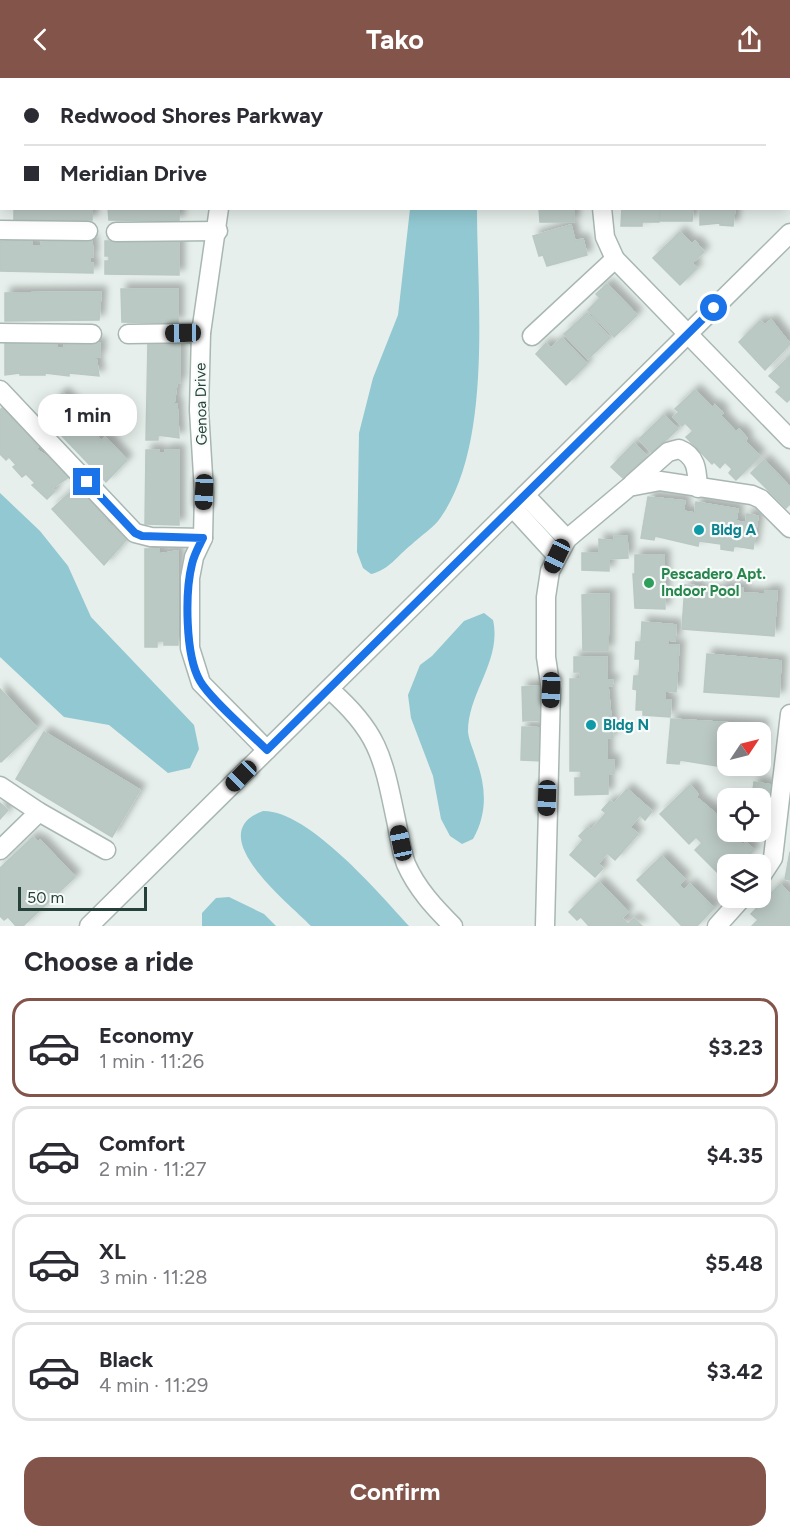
<!DOCTYPE html>
<html lang="en">
<head>
<meta charset="utf-8">
<style>
  :root { --surface:#fff; --page:#f7f7f7; --text:#2b2b33; --muted:#7c7c81; --line:#e1e1e2; --accent:#83544a }
  body { margin:0; font-family:Figtree,sans-serif; background:var(--page); color:var(--text); height:100vh; display:flex; flex-direction:column; font-size:22px; white-space:nowrap }
  * { box-sizing:border-box; margin:0 }
  p { font-size:20px; color:var(--muted) }
  .icon { flex:none; width:33px; height:33px; fill:none; stroke:currentColor; stroke-width:2; stroke-linecap:round; stroke-linejoin:round }
  .map { position:relative; height:848px; overflow:hidden }
  .details { display:flex; flex-direction:column; background:var(--surface); flex:1 }
  .details>* { flex:none }
  .top-card { position:absolute; left:0px; top:0px; width:790px; height:132px; box-shadow:0 3px 15px #0003; display:grid; align-content:center; height:132px; padding:0 24px; background:var(--surface) }
  .needle { width:39px; rotate:55deg }
  .buttons { position:absolute; left:717px; top:644px; display:grid; gap:12px }
  .buttons a { display:grid; place-items:center; width:54px; height:54px; border-radius:12px; background:var(--surface); box-shadow:0 3px 15px #0003; font-size:30px }
  .scale { position:absolute; left:18px; bottom:15px; width:129px; box-sizing:border-box; padding-left:6px; border:3px solid #254139; border-top:0; font-size:16px; line-height:21px; white-space:nowrap; color:#254139; -webkit-text-stroke:4px #f7fbf9; paint-order:stroke }
  .end { position:absolute; width:27px; height:27px; margin:-14px; border:8px solid #1a73e8; background:#fff; box-shadow:0 0 0 3px #fff }
  .from { border-radius:50% }
  .bubble { position:absolute; height:42px; border-radius:18px; background:var(--surface); box-shadow:0 3px 15px #0003; font-size:20px; font-weight:700; line-height:42px; text-align:center }
  .car { position:absolute; width:18px; height:36px; margin:-18px -9px; border-radius:8px; box-shadow:0 0 4px 2px #0007; background:linear-gradient(#222 24%,#8ab4d8 0 40%,#222 0 76%,#8ab4d8 0 86%,#222 0) }
  .top-card b { display:flex; align-items:center; gap:21px; height:57px; font-size:22px }
  .top-card b+b { border-top:2px solid var(--line) }
  .top-card i { width:15px; height:15px; background:var(--text) }
  ul { padding:0; list-style:none }
  li { display:flex; align-items:center; gap:18px; height:99px; margin:0 12px 9px; padding:0 12px; border:3px solid var(--line); border-radius:18px }
  li div { flex:1 }
  li b { display:block; font-size:22px }
  li em { font-style:normal; font-weight:700 }
  li.current { border-color:var(--accent) }
  li>.icon { width:54px; height:54px; stroke-width:1.5 }
  h2 { padding:0 24px; font-size:27px; line-height:72px }
  .button { display:flex; gap:12px; margin-top:auto; padding:12px 24px }
  .button a { flex:1; height:69px; border-radius:18px; background:var(--accent); color:#fff; font-size:24px; font-weight:700; line-height:69px; text-align:center }
  header { display:flex; justify-content:space-between; align-items:center; height:78px; padding:0 24px; background:var(--accent); color:#fff; font-size:27px; font-weight:700 }
  .map>svg:first-child { display:block }
  .water { fill:#91c8d1 }
  .building { fill:#bbc9c4; stroke:#b9c8c2; stroke-width:1.5; filter:url(#shadow) }
  .lines { fill:none; stroke-linecap:round; stroke-linejoin:round }
  .minor-casing { stroke:#a8b7b2; stroke-width:21 }
  .minor { stroke:#fff; stroke-width:18 }
  .route { stroke:#1a73e8; stroke-width:8 }
  .culture-dot { fill:#0f9aa8; stroke:#f7fbf9; stroke-width:2 }
  .leisure-dot { fill:#2e9e5b; stroke:#f7fbf9; stroke-width:2 }
  .labels { text-anchor:middle; stroke-width:4.5; stroke-linejoin:round; paint-order:stroke }
  .street-label { font-size:15px; fill:#254139; stroke:#f7fbf9 }
  .culture-label { font-size:15px; font-weight:bold; fill:#0d838f; stroke:#f7fbf9; text-anchor:start }
  .leisure-label { font-size:15px; font-weight:bold; fill:#27864d; stroke:#f7fbf9; text-anchor:start }
</style>
</head>
<body>
<header><svg class="icon" aria-label="back" viewBox="0 0 24 24"><path d="M15 5l-7 7 7 7"/></svg>Tako<svg class="icon" aria-label="share" viewBox="0 0 24 24"><path d="M12 15V3M7 8l5-5 5 5M5 13v7h14v-7"/></svg></header>
<div class="map">
<svg width="790" height="848" viewBox="0 0 790 848">
  <defs>
    <filter id="shadow"><feDropShadow dx="5.5" dy="-5.5" stdDeviation="3" flood-color="#0004"/></filter>
  </defs>
  <rect width="100%" height="100%" fill="#e6efeb"/>
  <g class="water">
    <path d="M410,131h67c0,89 16,233 -36,308 -7,11 -21,19 -30,28 -14,11 -22,25 -40,29l-8,-6 -6,-16 2,-119 14,-55 25,-63z"/>
    <path d="M0,415l40,38 28,35 23,51 103,108 5,24 -9,19 -22,5 -59,-48 -45,-8 -64,-60z"/>
    <path d="M484,535l9,7c9,41 -25,72 -25,112 1,9 6,19 8,27 10,27 12,54 -3,80l-11,5 -12,-8 -9,-17 -8,-43 -22,-58 -3,-23 12,-30 12,-9 32,-35z"/>
    <path d="M263,733c45,-1 116,82 146,115h-98c-22,-23 -111,-92 -48,-115z"/>
    <path d="M229,819l35,17 12,12h-74v-13l14,-15z"/>
  </g>
  <g class="building">
    <rect x="14" y="130" width="78" height="12"/>
    <path d="M108,130h71v13l-70,-1z"/>
    <path d="M539,130h35v14h-34z"/>
    <path d="M622,130h37v14h-17v4h-21z"/>
    <path d="M660,130h33l-1,13h-32z"/>
    <path d="M700,130h35l-2,18 -13,-1v-2l-20,2z"/>
    <path d="M571,147l4,16 8,-2 4,16 -40,11 -4,-11 -4,1 -6,-20z"/>
    <path d="M680,154l12,12 3,-3 9,11 -12,11 5,5 -17,17 -27,-27z"/>
    <path d="M92,162l1,17h-3v6h3v10l-93,-2v-30h32v5h9v-4z"/>
    <path d="M105,163h74v34l-74,-1v-13h4v-5h-4z"/>
    <path d="M607,206l30,31 -23,22 -26,-27 12,-12 -4,-4z"/>
    <path d="M121,211h57v34l-56,-1z"/>
    <path d="M101,214l-2,28 -94,1v-28z"/>
    <path d="M587,235l23,25 -22,21 -24,-25z"/>
    <path d="M771,242l19,24 -25,26 -26,-28 21,-21 5,4z"/>
    <path d="M562,260l25,26 -21,21 -30,-31 10,-11 5,5z"/>
    <path d="M5,264l52,1v5h7v-5h36v14h-4l3,19 -30,-3v3l-24,-3v2h-25v-2l-15,2z"/>
    <path d="M148,264l32,1v40h-3l-3,21h3l2,34 -21,-3v5h-12z"/>
    <path d="M790,278v43l-3,3 -11,-10 5,-5 -12,-11z"/>
    <path d="M695,312l18,18 2,-3 8,8 -3,2 16,17 3,-3 8,9 -2,3 15,15 -24,24 -7,-7 3,-4 -7,-7 -5,6 -6,-6 -2,2 -26,-27 7,-6 -8,-8 -3,3 -9,-9 6,-5 -4,-3z"/>
    <path d="M63,315l36,37 -4,4 6,7 4,-4 22,23 -21,22 -64,-67 16,-12 -3,-3z"/>
    <path d="M3,329l28,30 7,10 -2,2 16,11 17,17 -17,11 3,3 -8,8 -15,-14 3,-2 -9,-9 -4,3 -9,-10 3,-2 -7,-8 -3,3 -6,-6v-44z"/>
    <path d="M664,337l14,14 -26,24 -13,-14z"/>
    <path d="M634,365l13,13 -23,23 -13,-12z"/>
    <path d="M146,372h13v3h6v-3h14v75l-34,-1z"/>
    <path d="M764,382l26,27v17l-4,4 -35,-35z"/>
    <path d="M78,407l27,30 -2,1 9,11 2,-2 13,14 -23,26 -52,-56z"/>
    <path d="M648,419l37,4 -2,10 12,2 1,-11 42,7 -2,12 10,2 1,-9 11,2 -5,33 -19,-3 -1,5 -12,-2v-5l-22,-3 -1,5 -43,-10 -1,4 -13,-2z"/>
    <path d="M614,458h13l1,22 -19,1v12l-27,-1v-17h17v-14l16,2z"/>
    <path d="M145,471h14v5l19,-3v94h-14v-4h-7v6h-12z"/>
    <path d="M635,477h29l1,54 -30,-1 -2,-34h2z"/>
    <path d="M685,507l13,1v4l22,2v-5l23,1v5l22,1v-3h12l-3,45 -92,-7z"/>
    <path d="M609,516l-1,57h-25l-1,-56z"/>
    <path d="M642,544l34,3 -1,16 -7,-1v5h11l-3,47 -11,-1v9h6l-1,17 -27,-2v-5h-7l1,-20 -4,-1 1,-13h5l1,-17h-5l1,-17h5z"/>
    <path d="M707,576l74,7 -2,36 -75,-5z"/>
    <path d="M574,579h33v23h6l-1,6h-4l5,52h-6v22h7v14h-6v20l-33,1v-17h6v-7h-11v-92h10v-7h-6z"/>
    <path d="M541,608l1,34 -19,1 -1,-34z"/>
    <path d="M0,611l37,39 -36,34 -1,-1z"/>
    <path d="M671,641l91,6 -2,24v-17h-32v31h-4v4l-44,-7 -1,4 -12,-1z"/>
    <path d="M522,649l21,1v33l-22,-1z"/>
    <path d="M44,654l96,58 -28,47 -96,-58z"/>
    <path d="M744,687h15v5l-13,-1z"/>
    <path d="M754,704l18,3 -6,54 -19,-3v-5h13v-33h-8z"/>
    <path d="M690,707l8,9 -2,3 32,27v7l15,14 3,-3 8,8 -14,14h-12v12l-4,3 -29,-29 7,-7 -6,-6 -7,7 -29,-30z"/>
    <path d="M627,711l25,22 -7,9 -5,-5 -10,12 8,7 -23,26 -8,-7 -9,11 5,4 -8,9 -25,-22 13,-15 -4,-4 9,-9 3,3 15,-17 -4,-3 8,-9 4,3z"/>
    <path d="M0,725l8,7 -8,9z"/>
    <path d="M33,759l5,5 2,-2 35,37 -52,49h-7l-8,-9 -4,3 -4,-4v-48z"/>
    <path d="M790,774v28l-5,-1z"/>
    <path d="M662,778l23,23 -6,6 5,5 6,-6 24,24 -17,18h-15l-45,-46z"/>
    <path d="M599,804l29,30 -6,6 6,6 6,-6 8,8h-53l-8,-9 -4,3 -8,-8z"/>
    <path d="M780,806l10,10v32h-38l6,-6 -7,-6z"/>
  </g>
  <g class="lines">
    <g class="minor-casing">
      <g id="minor">
        <path d="M215,0v2"/>
        <path d="M603,2v-2"/>
        <path d="M0,52h2"/>
        <path d="M790,107v14"/>
        <path d="M219,130l-18,125 -2,77 5,82 -1,46 -9,19 -4,21v70l11,35 66,67"/>
        <path d="M602,130l3,29 10,22 175,180"/>
        <path d="M0,152l88,1"/>
        <path d="M116,154l102,-1"/>
        <path d="M0,255l92,1"/>
        <path d="M128,256l73,-1"/>
        <path d="M532,258l83,-77"/>
        <path d="M0,312l135,143 16,4 52,1"/>
        <path d="M632,406l36,-32 11,-3c18,7 18,22 19,39"/>
        <path d="M525,417l42,44"/>
        <path d="M513,430l44,48"/>
        <path d="M329,611c50,43 54,69 67,131 3,14 5,31 10,44 11,25 29,44 47,62"/>
        <path d="M0,708l39,26 67,38"/>
        <path d="M0,772l39,-38"/>
        <path d="M760,800l13,-20 17,-144"/>
        <path d="M89,848l701,-693"/>
        <path d="M545,848l6,-236 -5,-33v-60l4,-26 17,-32 62,-52 31,-6 92,14 9,4 29,29"/>
        <path d="M717,848l26,-29"/>
      </g>
    </g>
    <use href="#minor" class="minor"/>
  </g>
  <g class="lines">
    <path class="route" d="M87,404l48,51 7,3 61,2c-4,8 -9,17 -11,26 -7,28 -7,91 8,117 11,19 50,52 67,69l447,-442"/>
  </g>
  <g class="culture-dot">
    <circle cx="699" cy="452" r="6"/>
    <circle cx="591" cy="647" r="6"/>
  </g>
  <circle class="leisure-dot" cx="649" cy="505" r="6"/>
  <g class="labels">
    <g class="street-label">
      <text transform="translate(201 326) rotate(-91)" y="5">Genoa Drive</text>
    </g>
    <g class="culture-label">
      <text x="711" y="457">Bldg A</text>
      <text x="603" y="652">Bldg N</text>
    </g>
    <g class="leisure-label">
      <text x="661" y="501">Pescadero Apt.<tspan x="661" dy="17">Indoor Pool</tspan></text>
    </g>
  </g>
</svg>
<div class="buttons">
<a><svg class="needle" viewBox="-14 -14 28 28"><path d="M0-13l5 13h-10z" fill="#e53935"/><path d="M0 13l5-13h-10z" fill="#7c7c81"/></svg></a>
<a><svg class="icon" aria-label="locate" viewBox="0 0 24 24"><circle cx="12" cy="12" r="6"/><path d="M12 2v4M12 18v4M2 12h4M18 12h4"/></svg></a>
<a><svg class="icon" aria-label="layers" viewBox="0 0 24 24"><path d="M12 4l9 5-9 5-9-5zM3 14l9 5 9-5"/></svg></a>
</div>
<div class="scale">50 m</div>
<i class="end from" style="left:714px;top:230px"></i>
<i class="end" style="left:87px;top:404px"></i>
<div class="bubble" style="left:38px;top:316px;width:99px">1 min</div>
<i class="car" style="left:183px;top:255px;rotate:269deg"></i>
<i class="car" style="left:204px;top:414px;rotate:182deg"></i>
<i class="car" style="left:557px;top:478px;rotate:205deg"></i>
<i class="car" style="left:551px;top:612px;rotate:182deg"></i>
<i class="car" style="left:241px;top:698px;rotate:225deg"></i>
<i class="car" style="left:547px;top:720px;rotate:182deg"></i>
<i class="car" style="left:401px;top:765px;rotate:348deg"></i>
<div class="top-card">
<b><i class="from"></i>Redwood Shores Parkway</b>
<b><i></i>Meridian Drive</b>
</div>
</div>
<section class="details">
<h2>Choose a ride</h2>
<ul>
<li class="current"><svg class="icon" aria-label="car" viewBox="0 0 24 24"><path d="M5 17H2v-5l4-1 3-4h7l3 4 3 1v5h-3M9 17h6M6 11h13"/><circle cx="7" cy="17" r="2"/><circle cx="17" cy="17" r="2"/></svg><div><b>Economy</b><p>1 min · 11:26</p></div><em>$3.23</em></li>
<li><svg class="icon" aria-label="car" viewBox="0 0 24 24"><path d="M5 17H2v-5l4-1 3-4h7l3 4 3 1v5h-3M9 17h6M6 11h13"/><circle cx="7" cy="17" r="2"/><circle cx="17" cy="17" r="2"/></svg><div><b>Comfort</b><p>2 min · 11:27</p></div><em>$4.35</em></li>
<li><svg class="icon" aria-label="car" viewBox="0 0 24 24"><path d="M5 17H2v-5l4-1 3-4h7l3 4 3 1v5h-3M9 17h6M6 11h13"/><circle cx="7" cy="17" r="2"/><circle cx="17" cy="17" r="2"/></svg><div><b>XL</b><p>3 min · 11:28</p></div><em>$5.48</em></li>
<li><svg class="icon" aria-label="car" viewBox="0 0 24 24"><path d="M5 17H2v-5l4-1 3-4h7l3 4 3 1v5h-3M9 17h6M6 11h13"/><circle cx="7" cy="17" r="2"/><circle cx="17" cy="17" r="2"/></svg><div><b>Black</b><p>4 min · 11:29</p></div><em>$3.42</em></li>
</ul>
<div class="button"><a>Confirm</a></div>
</section>
</body>
</html>
